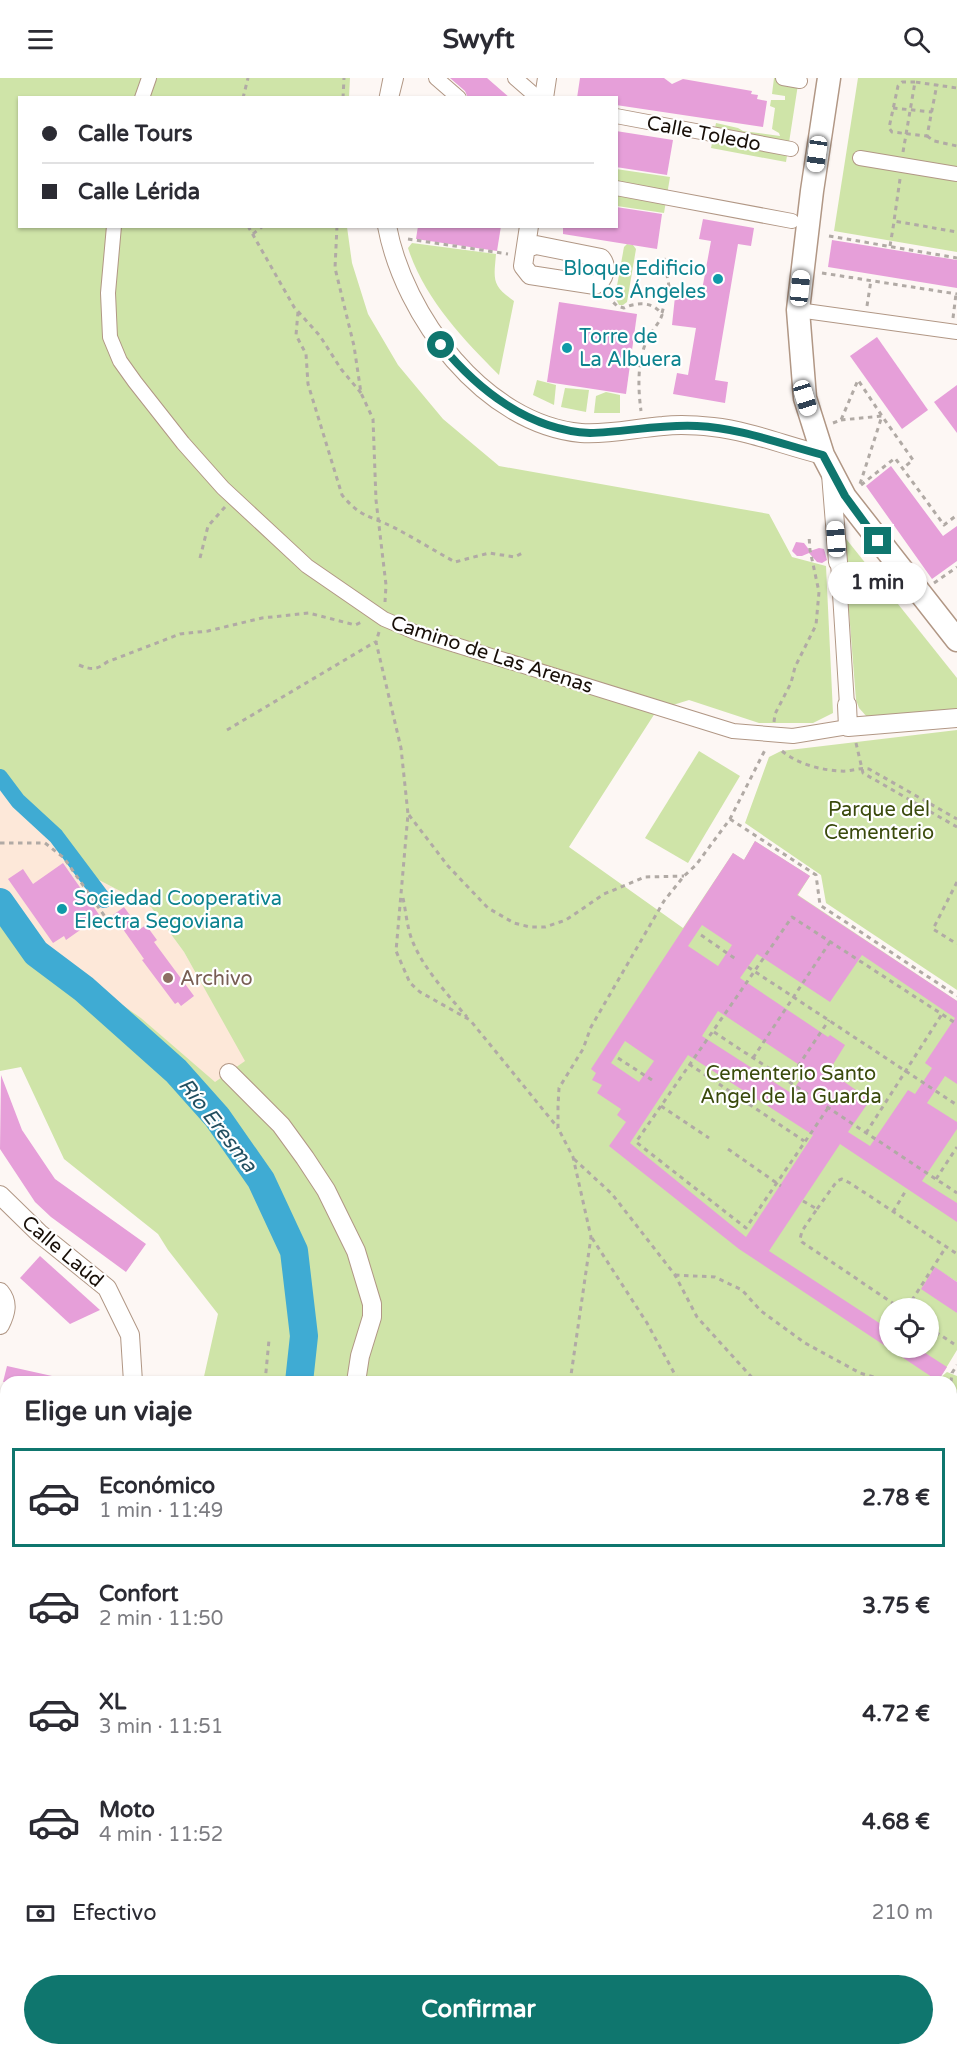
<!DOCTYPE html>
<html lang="es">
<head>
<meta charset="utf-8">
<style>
  :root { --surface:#fff; --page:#f2f2f3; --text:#2b2b33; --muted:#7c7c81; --line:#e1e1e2; --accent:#0f766e }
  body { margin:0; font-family:"Varela Round",sans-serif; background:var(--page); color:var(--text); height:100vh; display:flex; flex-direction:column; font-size:22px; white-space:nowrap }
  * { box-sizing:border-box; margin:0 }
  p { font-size:20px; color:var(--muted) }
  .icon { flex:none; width:33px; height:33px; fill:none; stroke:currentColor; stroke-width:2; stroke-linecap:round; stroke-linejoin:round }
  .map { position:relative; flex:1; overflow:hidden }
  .side { position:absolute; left:0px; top:1298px; width:957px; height:680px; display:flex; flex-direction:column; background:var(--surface); border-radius:18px 18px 0 0; box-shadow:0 2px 4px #0004 }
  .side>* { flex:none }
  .top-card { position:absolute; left:18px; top:18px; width:600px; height:132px; border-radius:0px; box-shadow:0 2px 4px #0004; display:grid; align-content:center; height:132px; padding:0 24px; background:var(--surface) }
  .controls { position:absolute; left:879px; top:1220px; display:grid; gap:12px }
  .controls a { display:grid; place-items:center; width:60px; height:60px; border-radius:50%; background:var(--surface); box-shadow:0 2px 4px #0004; font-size:30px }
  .end { position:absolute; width:27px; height:27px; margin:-14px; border:8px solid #0f766e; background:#fff; box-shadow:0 0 0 3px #fff }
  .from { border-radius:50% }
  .bubble { position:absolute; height:42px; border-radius:21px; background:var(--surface); box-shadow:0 2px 4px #0004; font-size:20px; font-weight:700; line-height:42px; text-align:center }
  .car { position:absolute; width:18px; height:36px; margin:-18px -9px; border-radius:8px; box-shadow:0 0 4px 2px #0007; background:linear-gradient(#fff 24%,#345 0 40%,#fff 0 76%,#345 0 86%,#fff 0) }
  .top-card b { display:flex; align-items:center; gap:21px; height:57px; font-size:22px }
  .top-card b+b { border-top:2px solid var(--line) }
  .top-card i { width:15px; height:15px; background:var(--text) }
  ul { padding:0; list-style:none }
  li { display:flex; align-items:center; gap:18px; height:99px; margin:0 12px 9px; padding:0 12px; border:3px solid transparent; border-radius:0px }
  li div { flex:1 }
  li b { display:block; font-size:22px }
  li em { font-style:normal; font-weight:700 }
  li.current { border-color:var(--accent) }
  li>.icon { width:54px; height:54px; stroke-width:1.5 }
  h2 { padding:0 24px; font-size:27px; line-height:72px }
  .pay { display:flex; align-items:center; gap:15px; height:66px; padding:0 24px; font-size:22px }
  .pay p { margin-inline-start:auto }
  .primary-button { display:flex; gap:12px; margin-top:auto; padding:12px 24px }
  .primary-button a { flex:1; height:69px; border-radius:36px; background:var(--accent); color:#fff; font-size:24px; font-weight:700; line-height:69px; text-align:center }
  header { display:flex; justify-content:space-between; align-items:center; height:78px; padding:0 24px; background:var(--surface); font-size:27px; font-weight:700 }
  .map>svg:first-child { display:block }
  .built { fill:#fde8d9 }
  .green { fill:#cfe4a8; fill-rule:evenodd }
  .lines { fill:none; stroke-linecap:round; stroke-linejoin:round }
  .canal { stroke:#3fabd3; stroke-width:16 }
  .river { stroke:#3fabd3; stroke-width:28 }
  .building { fill:#e69fd9; fill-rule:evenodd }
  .service-casing { stroke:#b19785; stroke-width:11 }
  .pedestrian-casing { stroke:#b19785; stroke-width:16 }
  .minor-casing { stroke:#b19785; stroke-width:20 }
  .tertiary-casing { stroke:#b19785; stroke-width:25 }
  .secondary-casing { stroke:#b19785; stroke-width:29 }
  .primary-casing { stroke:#536092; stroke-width:32 }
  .path { stroke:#b1aaa5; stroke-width:3; stroke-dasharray:4.5 4.5; stroke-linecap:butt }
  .service { stroke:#fff; stroke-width:9 }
  .pedestrian { stroke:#fff; stroke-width:14 }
  .minor { stroke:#fff; stroke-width:18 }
  .tertiary { stroke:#fff; stroke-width:22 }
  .secondary { stroke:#fff; stroke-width:27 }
  .primary { stroke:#abb9ea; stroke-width:30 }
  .route { stroke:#0f766e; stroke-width:8 }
  .culture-dot { fill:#0f9aa8; stroke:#fff; stroke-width:2 }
  .education-dot { fill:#8d6e63; stroke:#fff; stroke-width:2 }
  .labels { text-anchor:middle; stroke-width:4.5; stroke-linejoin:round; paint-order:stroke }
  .street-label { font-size:20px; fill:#180f08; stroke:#fff }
  .culture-label { font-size:20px; fill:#0d838f; stroke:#fff; text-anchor:start }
  .park-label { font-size:20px; fill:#3a4a0c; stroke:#fff }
  .education-label { font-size:20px; fill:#785e54; stroke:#fff; text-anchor:start }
  .water-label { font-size:21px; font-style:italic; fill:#224f60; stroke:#fff }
</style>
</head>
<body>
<header><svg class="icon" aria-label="menu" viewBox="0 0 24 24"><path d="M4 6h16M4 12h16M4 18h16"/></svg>Swyft<svg class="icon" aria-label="search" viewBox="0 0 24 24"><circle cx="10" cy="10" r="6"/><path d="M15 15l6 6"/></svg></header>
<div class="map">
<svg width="957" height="1976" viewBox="0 0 957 1976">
  <rect width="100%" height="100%" fill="#fdf7f4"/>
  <g class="built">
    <path d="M0,707l15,22 33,26 47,45 56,29 33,45 62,109 -31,22 -74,-65 -34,-24 -48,-41 -6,3 -10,-15 -23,-23 -20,-28z"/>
    <path d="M951,1919h6l-3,57h-175l-1,-5h173z"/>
  </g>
  <g class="green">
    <path d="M0,0h350l-1,19 -329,1v128l327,1 5,36 16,51 30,51 45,54 56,47 270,48 23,43 34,9 7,147 -20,10h-54l-70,-23 -32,10 -88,137 114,81 50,-75 11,7 11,-19 55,35 -12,19 159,106v281l-22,-14 22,45v37l-17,28 7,-6 10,4v284h-6v-278l-748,-1 15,-67 -50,-64 -10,-16 -94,-75 -43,-92 -21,4v-181c15,24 38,42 53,66l5,-3 49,41 34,24 74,64 30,-21 -61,-109 -33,-45 -56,-29 -47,-45 -33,-26 -15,-22zM890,1230h38v39h-38z"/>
    <path d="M774,0h25l-13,84 -75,-14 5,-25 22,5 5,3 37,5 -1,-3 -7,-4 3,-21 -5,-2 1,-6h14v-4l-13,-2z"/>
    <path d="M858,0h99v174l-123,-21z"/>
    <path d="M616,91l54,8 -6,36 -47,-7z"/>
    <path d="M412,165l84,11c-2,25 -5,31 18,47l-15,74c-36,-36 -75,-77 -91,-127z"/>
    <path d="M627,166l6,1 3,4 -9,53 -4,3h-4l-4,-8 9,-50z"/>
    <path d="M537,302l19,5 -2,20 -21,-10z"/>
    <path d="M565,310l24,2 -3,22 -25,-5z"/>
    <path d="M606,314l14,3v18h-26l2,-17z"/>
    <path d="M843,457l114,143v33l-89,7 -9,-10 -3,-8z"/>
    <path d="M957,652v260l-131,-87 -5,-28 -76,-52 24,-66 12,-6z"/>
    <path d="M699,673l41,25 -52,87 -43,-25z"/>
    <path d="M6,1796v48l-6,1v-45z"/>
    <path d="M6,1934v37h132l-3,5h-133z"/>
  </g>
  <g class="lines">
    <path class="canal" d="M0,699l18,24 38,35 48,64"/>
    <g class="river">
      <path d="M0,824l36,51 48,36 92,82 41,46 44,63 33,71 10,85 -5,46"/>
      <path d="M46,1976l2,-5"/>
    </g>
  </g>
  <g class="building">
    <path d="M450,0h37l23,20h-42l-3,-7z"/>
    <path d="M580,0h84l8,6 11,-5 69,12 -1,3 7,1 -1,4 10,2 -4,26 -147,-22v-7h-39z"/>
    <path d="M616,53l57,9 -6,35 -51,-8z"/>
    <path d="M616,129l46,7 -5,35 -94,-15v-8h53z"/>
    <path d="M703,141l51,9 -3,18 -13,-2 -23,136 13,2 -3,21 -52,-9 4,-21 11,2 8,-47 -24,-3 4,-38 26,3 9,-49 -12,-2z"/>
    <path d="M418,148h83l-4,25 -81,-12z"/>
    <path d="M832,162l125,20v28l-129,-21z"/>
    <path d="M559,224l78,12 -11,80 -79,-12z"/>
    <path d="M877,259l51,73 -26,19 -52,-73z"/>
    <path d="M957,307v48l-23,-31z"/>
    <path d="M891,388l52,70 14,-10v35l-25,18 -66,-93z"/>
    <path d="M796,464l8,1 6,8 9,-3 5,1 3,11 -5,3 -5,-1 -8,-9 -7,3h-5l-5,-5z"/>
    <path d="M755,763l55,35 -13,19 160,106v83l-12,-8 -18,27 30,19v7l-35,52 35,22v19l-117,-78 -71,107 121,79v17h26l31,20 -9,14 -199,-132 -130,-103 17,-24 -9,-7 4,-6 -24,-16 5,-8 -10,-5 4,-7 -5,-4 142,-216 11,7zM702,847l30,20 -14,21 -30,-20zM757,876l73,48 32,-47 93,63 -30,45 7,5 -17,26 -7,-4 -38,56 -22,-14 22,-32 -41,-29 16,-26 -15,-10 -2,2 -88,-59zM718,933l89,59 -16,23 -89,-57zM625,963l29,20 -15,21 -28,-19zM688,977l125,80 -67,102 -116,-94z"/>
    <path d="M63,785l37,53 -34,24 -2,-4 -11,7 -45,-64 15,-10 10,15z"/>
    <path d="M124,829l16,22 6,-4 11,15 -3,2 40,54 -13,10 -3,-4 -3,2 -33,-44 2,-1 -31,-44z"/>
    <path d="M1,997l21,55 33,49 91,65 -20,28 -75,-55 -16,-15 -35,-53z"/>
    <path d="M40,1178l60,54 -30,14 -50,-46z"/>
    <path d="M935,1189l22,15v31l-36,-24z"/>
    <path d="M7,1288l45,10v6h-49z"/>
  </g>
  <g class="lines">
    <g class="service-casing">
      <path id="service" d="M384,20l4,-20"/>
    </g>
    <g class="pedestrian-casing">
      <g id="pedestrian">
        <path d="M436,0l23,20"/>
        <path d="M515,0l23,20"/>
        <path d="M783,0l17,3"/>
        <path d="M142,20l7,-20"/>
        <path d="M391,20l5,-20"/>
        <path d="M616,38l175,33"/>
        <path d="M860,80l97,16"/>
        <path d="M616,110l176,33"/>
        <path d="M114,148l-6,67 2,44 10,24 15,21 48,61 40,45 84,78 77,53 33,14 316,98 60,5 55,-9"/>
        <path d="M798,232l159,22"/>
        <path d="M838,484l9,143"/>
      </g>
    </g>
    <g class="minor-casing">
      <g id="minor">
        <path d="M544,20l3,-20"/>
        <path d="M387,148c17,90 97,198 194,207 27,2 55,-5 82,-7 16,-2 33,-1 50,1 37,4 73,19 110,28"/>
        <path d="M527,170l9,-3 65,13c7,8 4,22 -6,27l-65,-10 -7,-9 6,-40"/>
        <path d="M831,396l7,88"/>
        <path d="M847,627l1,22 109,-9"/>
        <path d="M229,995l52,52 24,33 21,32 30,61 16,53v13l-12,39 -4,26"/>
        <path d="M0,1117l39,38 68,55 23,47 3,47"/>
        <path d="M0,1214c9,11 6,21 0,33"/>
        <path d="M0,1586l6,16"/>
        <path d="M0,1619l6,1"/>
        <path d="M728,1971l20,5"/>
        <path d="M367,1976l1,-5"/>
        <path d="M637,1976l2,-5"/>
      </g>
    </g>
    <g class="tertiary-casing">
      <g id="tertiary">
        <path d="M829,0l-17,113 -14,119 7,88 18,57 22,42 112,143"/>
        <path d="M751,1971l1,5"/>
      </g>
    </g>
    <g class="secondary-casing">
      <path id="secondary" d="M951,1706h6"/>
    </g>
    <g class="primary-casing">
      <g id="primary">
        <path d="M0,1749l6,-1"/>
        <path d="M951,1890l6,-1"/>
      </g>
    </g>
    <g class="path">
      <path d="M915,4h-13l-4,4 -9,42 3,4 35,4 10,-52"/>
      <path d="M243,20l5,-20"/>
      <path d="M343,20l1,-20"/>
      <path d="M893,30l39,4"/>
      <path d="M927,58l7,5 23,5"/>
      <path d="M903,74l12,-70 42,6"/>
      <path d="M900,101l-6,42 63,11"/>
      <path d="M248,148l46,81 26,29 21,33 20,24"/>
      <path d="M337,148l-2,42 19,78 7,47 12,26 3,81 10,85 -1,17"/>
      <path d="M253,156l10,-8"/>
      <path d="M829,158l128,22"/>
      <path d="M408,161l100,15"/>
      <path d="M890,168l4,-24"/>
      <path d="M822,195l135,21"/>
      <path d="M607,218l10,10 7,2c12,-6 30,-7 38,7 -3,9 -11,16 -15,25 -10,22 -9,48 -6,71"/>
      <path d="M867,228l4,-26"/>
      <path d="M298,234l-2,23 10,19 2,30 34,111c18,22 28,21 51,32 21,11 42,24 62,35l34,-9 26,4 9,-5"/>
      <path d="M662,235l7,-27 -5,-28"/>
      <path d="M953,240l3,-24"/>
      <path d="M841,342l41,-4 31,44 -10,8"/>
      <path d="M833,345l8,-3 17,-40 24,36 -22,68"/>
      <path d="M861,407l34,-27 49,67 13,-10"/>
      <path d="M200,480l8,-32 17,-19"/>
      <path d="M934,505l23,-16"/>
      <path d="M379,554l-3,10 25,106 7,66 -12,137 14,32 10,9 50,28 88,108"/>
      <path d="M79,587c12,5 18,5 28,-3l73,-28 28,-3 54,-13 47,-5 46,12 9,-4"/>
      <path d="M774,644l1,-8 16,-31 4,-16 21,-42 3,-33 -9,-42 -1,-14"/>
      <path d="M227,652l148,-88"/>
      <path d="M856,665l7,30 94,54"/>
      <path d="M782,673c16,13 38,19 59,20 10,1 18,-4 28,-2l88,50"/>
      <path d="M409,737l39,51 40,42 26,15 16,4h15l21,-7 38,-26 41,-17 39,-1"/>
      <path d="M730,741l86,56 4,30 137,91"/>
      <path d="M0,765h45l19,15 44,63"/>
      <path d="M957,804l-24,47 24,15"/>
      <path d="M403,820c3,14 4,29 9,42 11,28 35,54 55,77"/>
      <path d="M701,857l36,25"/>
      <path d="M748,889l209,138"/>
      <path d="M714,954l243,161"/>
      <path d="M618,980l37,24"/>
      <path d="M753,980l77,-116"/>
      <path d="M689,986l115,77"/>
      <path d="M788,1003l41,-61"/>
      <path d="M661,1028l48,32"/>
      <path d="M828,1030l-82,120 -110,-86 156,-225 165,107"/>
      <path d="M866,1055l76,-119"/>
      <path d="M728,1071l53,37"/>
      <path d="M574,1081l38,35 63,81 22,42 59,65"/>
      <path d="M936,1101l21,-32"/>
      <path d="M803,1123l14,8 -15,22 -2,8 2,3 98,66"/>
      <path d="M817,1131l20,-28 5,-2 8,4 107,71"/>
      <path d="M893,1134l12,-20"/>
      <path d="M592,1160l55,85 32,59"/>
      <path d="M675,1197l40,2 27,13 19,21 44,32 55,30 30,9"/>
      <path d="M907,1230l39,-61"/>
      <path d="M928,1249l26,17"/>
      <path d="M265,1304l4,-42"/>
      <path d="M570,1304l21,-145 -18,-80 -15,-29v-22l1,-18 24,-39 8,-22 73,-126 20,-25 12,-11 34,-46 36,-71"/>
      <path d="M951,1304l1,-9 5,-8"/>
      <path d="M951,1306l6,12"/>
      <path d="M951,1368l6,3"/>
      <path d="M951,1442l6,4"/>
      <path d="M951,1528l6,3"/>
      <path d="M0,1836l6,-4"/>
      <path d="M0,1897l6,-1"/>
      <path d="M0,1908l6,-6"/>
      <path d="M151,1976l2,-5"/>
      <path d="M198,1976l2,-5"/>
      <path d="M290,1976l1,-5"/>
    </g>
    <use href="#service" class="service"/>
    <use href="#pedestrian" class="pedestrian"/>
    <use href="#minor" class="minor"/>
    <use href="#tertiary" class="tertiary"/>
    <use href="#secondary" class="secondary"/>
    <use href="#primary" class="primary"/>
  </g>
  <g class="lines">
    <path class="route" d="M441,267c37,45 88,85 149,88 36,-1 71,-9 107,-7 43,2 84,18 126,29l22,41 33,45"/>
  </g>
  <g class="culture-dot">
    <circle cx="718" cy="201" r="6"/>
    <circle cx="567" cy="270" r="6"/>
    <circle cx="62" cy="831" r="6"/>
  </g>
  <circle class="education-dot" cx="168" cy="900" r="6"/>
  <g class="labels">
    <g class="street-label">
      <text transform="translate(704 55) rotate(11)" y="7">Calle Toledo</text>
      <text transform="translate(492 576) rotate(18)" y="7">Camino de Las Arenas</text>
      <text transform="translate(63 1173) rotate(40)" y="7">Calle Laúd</text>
    </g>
    <g class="culture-label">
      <text x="706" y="197" text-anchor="end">Bloque Edificio<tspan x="706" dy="23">Los Ángeles</tspan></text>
      <text x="579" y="265">Torre de<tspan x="579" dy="23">La Albuera</tspan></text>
      <text x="74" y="827">Sociedad Cooperativa<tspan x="74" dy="23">Electra Segoviana</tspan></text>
    </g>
    <g class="park-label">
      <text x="879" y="738">Parque del<tspan x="879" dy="23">Cementerio</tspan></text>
      <text x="791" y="1002">Cementerio Santo<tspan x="791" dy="23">Angel de la Guarda</tspan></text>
    </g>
    <g class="education-label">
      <text x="180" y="907">Archivo</text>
    </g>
    <g class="water-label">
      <text transform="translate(218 1047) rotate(52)" y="7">Río Eresma</text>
    </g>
  </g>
</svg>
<div class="controls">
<a><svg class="icon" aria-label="locate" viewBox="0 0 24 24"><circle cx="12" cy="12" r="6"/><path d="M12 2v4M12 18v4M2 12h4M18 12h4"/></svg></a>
</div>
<i class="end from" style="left:441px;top:267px"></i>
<i class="end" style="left:878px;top:463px"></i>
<div class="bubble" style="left:828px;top:484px;width:99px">1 min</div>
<i class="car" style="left:817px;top:76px;rotate:188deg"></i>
<i class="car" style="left:800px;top:210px;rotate:6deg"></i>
<i class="car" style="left:805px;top:320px;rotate:163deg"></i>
<i class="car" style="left:836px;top:461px;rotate:356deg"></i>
<div class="top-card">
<b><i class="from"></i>Calle Tours</b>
<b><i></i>Calle Lérida</b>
</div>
<section class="side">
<h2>Elige un viaje</h2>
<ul>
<li class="current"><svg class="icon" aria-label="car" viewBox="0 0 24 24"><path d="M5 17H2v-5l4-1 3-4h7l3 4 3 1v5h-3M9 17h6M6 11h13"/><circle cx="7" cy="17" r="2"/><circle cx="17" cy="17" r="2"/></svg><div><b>Económico</b><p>1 min · 11:49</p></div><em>2.78 €</em></li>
<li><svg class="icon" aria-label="car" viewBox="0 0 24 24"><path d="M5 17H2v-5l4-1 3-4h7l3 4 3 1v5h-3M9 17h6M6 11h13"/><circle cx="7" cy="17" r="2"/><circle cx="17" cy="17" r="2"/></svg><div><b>Confort</b><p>2 min · 11:50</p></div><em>3.75 €</em></li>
<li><svg class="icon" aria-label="car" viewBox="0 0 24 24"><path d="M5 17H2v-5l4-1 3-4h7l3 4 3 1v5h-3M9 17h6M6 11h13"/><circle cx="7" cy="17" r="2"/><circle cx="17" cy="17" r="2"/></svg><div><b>XL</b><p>3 min · 11:51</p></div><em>4.72 €</em></li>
<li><svg class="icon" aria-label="car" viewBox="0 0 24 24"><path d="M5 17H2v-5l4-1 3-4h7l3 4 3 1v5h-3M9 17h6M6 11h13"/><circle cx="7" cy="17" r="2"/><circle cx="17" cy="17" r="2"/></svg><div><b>Moto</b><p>4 min · 11:52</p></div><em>4.68 €</em></li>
</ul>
<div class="pay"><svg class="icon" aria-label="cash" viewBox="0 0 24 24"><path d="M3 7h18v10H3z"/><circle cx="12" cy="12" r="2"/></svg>Efectivo<p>210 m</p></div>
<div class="primary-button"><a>Confirmar</a></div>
</section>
</div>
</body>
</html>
